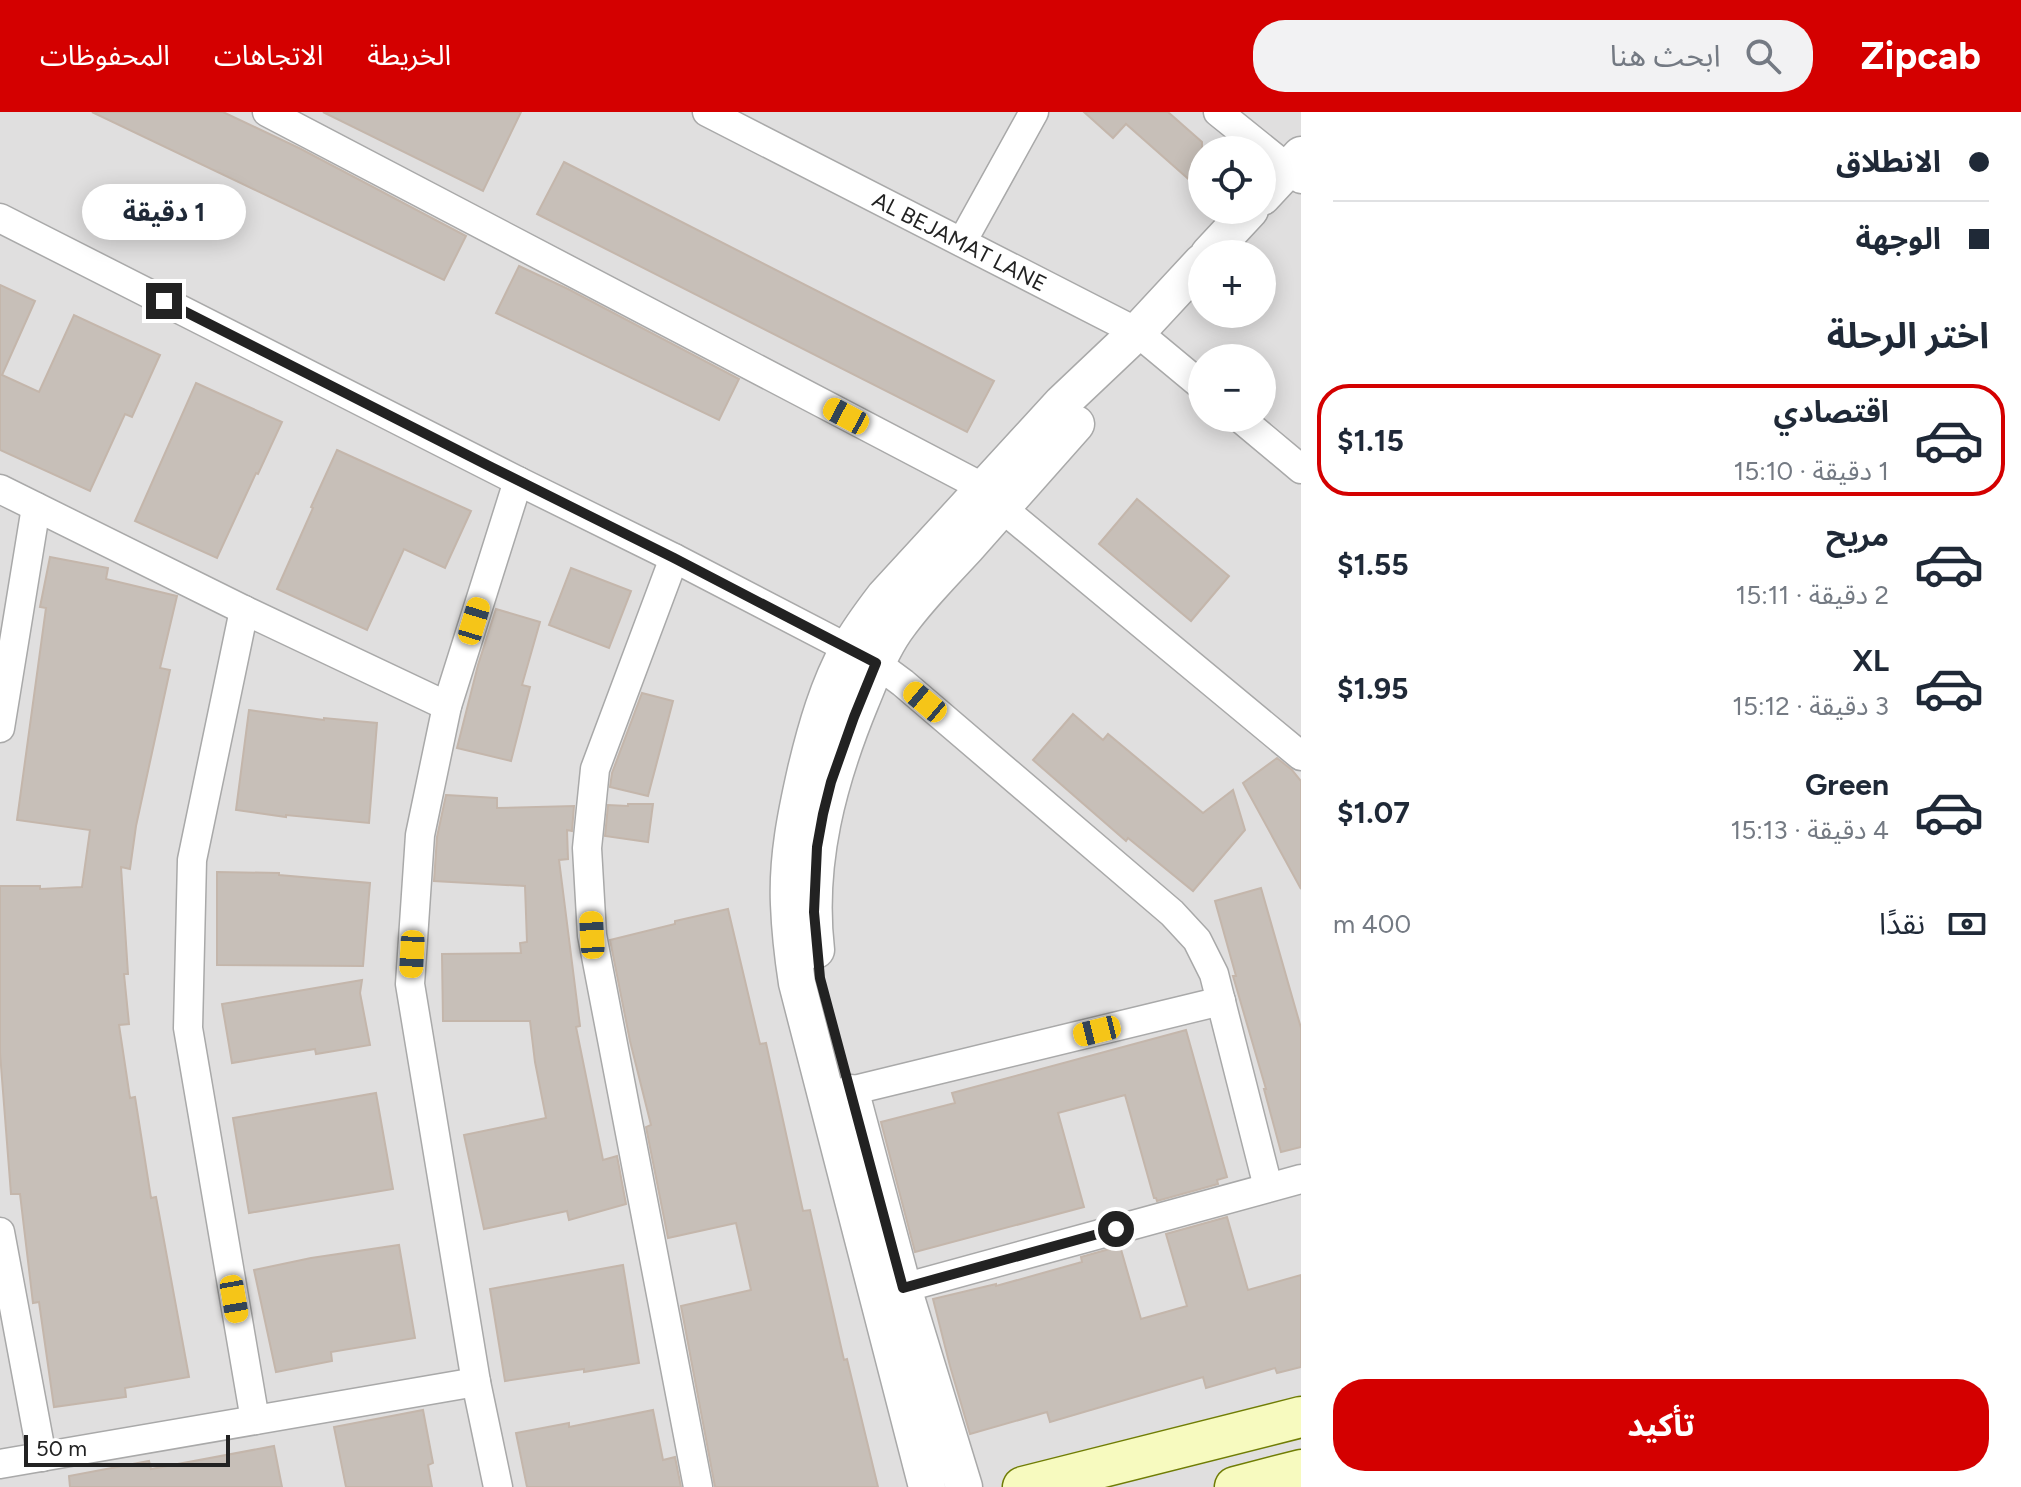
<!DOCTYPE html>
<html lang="ar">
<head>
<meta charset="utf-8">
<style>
  :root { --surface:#fff; --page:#f2f2f3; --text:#1f2937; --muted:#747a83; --line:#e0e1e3; --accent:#d40000 }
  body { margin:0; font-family:Figtree,"Noto Sans Arabic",sans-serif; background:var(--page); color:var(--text); direction:rtl; height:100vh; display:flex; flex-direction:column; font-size:30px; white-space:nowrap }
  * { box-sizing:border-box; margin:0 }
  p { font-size:26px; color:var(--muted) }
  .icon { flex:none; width:44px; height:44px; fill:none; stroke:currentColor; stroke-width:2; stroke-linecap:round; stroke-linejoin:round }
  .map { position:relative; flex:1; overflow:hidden; direction:ltr }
  .sheet { display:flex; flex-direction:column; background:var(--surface); width:720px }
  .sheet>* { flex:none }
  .top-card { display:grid; align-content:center; height:176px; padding:0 32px; background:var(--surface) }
  .controls { position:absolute; left:1188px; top:24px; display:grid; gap:16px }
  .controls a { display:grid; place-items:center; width:88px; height:88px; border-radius:50%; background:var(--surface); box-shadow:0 4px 20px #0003; font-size:40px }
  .scale { position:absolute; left:24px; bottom:20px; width:206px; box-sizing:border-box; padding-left:8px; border:4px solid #222; border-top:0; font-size:22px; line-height:28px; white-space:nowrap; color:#222; -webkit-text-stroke:6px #fff; paint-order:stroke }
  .end { position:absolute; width:36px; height:36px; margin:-18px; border:10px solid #222; background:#fff; box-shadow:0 0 0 4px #fff }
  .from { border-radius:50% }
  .bubble { position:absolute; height:56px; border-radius:28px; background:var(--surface); box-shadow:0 4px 20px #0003; font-size:26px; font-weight:700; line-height:56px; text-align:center; direction:rtl }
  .car { position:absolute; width:24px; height:48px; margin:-24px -12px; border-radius:10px; box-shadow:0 0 6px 2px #0007; background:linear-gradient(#f5c518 24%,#345 0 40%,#f5c518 0 76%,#345 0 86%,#f5c518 0) }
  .top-card b { display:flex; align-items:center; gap:28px; height:76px; font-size:30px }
  .top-card b+b { border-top:2px solid var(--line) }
  .top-card i { width:20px; height:20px; background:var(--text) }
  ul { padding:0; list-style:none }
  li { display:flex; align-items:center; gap:24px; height:112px; margin:0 16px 12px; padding:0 16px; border:4px solid transparent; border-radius:32px }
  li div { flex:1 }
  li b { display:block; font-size:30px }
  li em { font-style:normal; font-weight:700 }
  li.current { border-color:var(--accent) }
  li>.icon { width:72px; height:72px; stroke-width:1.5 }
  h2 { padding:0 32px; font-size:36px; line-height:96px }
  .pay { display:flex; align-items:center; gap:20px; height:88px; padding:0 32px; font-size:30px }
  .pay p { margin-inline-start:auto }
  .primary-button { display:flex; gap:16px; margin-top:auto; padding:16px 32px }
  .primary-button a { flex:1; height:92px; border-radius:32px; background:var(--accent); color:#fff; font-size:32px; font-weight:700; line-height:92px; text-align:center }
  header { display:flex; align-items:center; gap:48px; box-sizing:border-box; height:112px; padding:0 40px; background:var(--accent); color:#fff }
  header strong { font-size:38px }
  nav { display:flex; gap:44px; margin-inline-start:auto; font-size:28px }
  .search { width:560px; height:72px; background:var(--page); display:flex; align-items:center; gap:20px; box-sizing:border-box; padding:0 28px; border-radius:32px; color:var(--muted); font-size:30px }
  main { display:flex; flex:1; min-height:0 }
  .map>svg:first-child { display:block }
  .residential { fill:#e0dfdf; fill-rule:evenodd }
  .building { fill:#c7bfb8; stroke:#c4b6ab; stroke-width:2 }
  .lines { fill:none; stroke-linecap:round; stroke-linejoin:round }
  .minor-casing { stroke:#a9a9a9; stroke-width:31 }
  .tertiary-casing { stroke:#a9a9a9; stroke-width:39 }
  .secondary-casing { stroke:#707d05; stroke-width:43 }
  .minor { stroke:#fff; stroke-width:28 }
  .tertiary { stroke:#fff; stroke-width:36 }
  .secondary { stroke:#f7fabf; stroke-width:40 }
  .route { stroke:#222; stroke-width:10 }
  .labels { text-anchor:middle; stroke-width:8; stroke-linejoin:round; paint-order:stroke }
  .street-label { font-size:22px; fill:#222; stroke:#fff }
</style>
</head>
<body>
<header>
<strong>Zipcab</strong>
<div class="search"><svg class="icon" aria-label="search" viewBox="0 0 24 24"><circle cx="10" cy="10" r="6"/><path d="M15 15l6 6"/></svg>ابحث هنا</div>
<nav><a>الخريطة</a><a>الاتجاهات</a><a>المحفوظات</a></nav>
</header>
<main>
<section class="sheet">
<div class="top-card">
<b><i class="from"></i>الانطلاق</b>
<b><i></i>الوجهة</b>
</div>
<h2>اختر الرحلة</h2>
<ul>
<li class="current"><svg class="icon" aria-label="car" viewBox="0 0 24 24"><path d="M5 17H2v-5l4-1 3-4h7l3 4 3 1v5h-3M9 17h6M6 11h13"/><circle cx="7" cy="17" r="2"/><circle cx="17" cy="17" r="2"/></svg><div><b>اقتصادي</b><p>1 دقيقة · 15:10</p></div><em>$1.15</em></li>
<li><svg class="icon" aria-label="car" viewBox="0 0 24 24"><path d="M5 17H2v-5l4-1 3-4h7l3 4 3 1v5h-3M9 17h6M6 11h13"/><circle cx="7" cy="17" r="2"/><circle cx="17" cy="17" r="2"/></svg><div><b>مريح</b><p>2 دقيقة · 15:11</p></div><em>$1.55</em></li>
<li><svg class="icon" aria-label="car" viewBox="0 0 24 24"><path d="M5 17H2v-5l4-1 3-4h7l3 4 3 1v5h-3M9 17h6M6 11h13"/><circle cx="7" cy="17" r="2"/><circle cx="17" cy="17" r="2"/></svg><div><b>XL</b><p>3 دقيقة · 15:12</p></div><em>$1.95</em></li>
<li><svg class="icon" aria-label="car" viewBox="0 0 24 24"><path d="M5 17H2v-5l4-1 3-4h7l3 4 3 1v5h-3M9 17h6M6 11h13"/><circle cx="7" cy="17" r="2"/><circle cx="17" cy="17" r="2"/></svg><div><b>Green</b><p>4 دقيقة · 15:13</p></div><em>$1.07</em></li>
</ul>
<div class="pay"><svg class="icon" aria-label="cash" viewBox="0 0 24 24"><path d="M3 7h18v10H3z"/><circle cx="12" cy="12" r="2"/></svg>نقدًا<p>400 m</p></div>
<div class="primary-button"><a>تأكيد</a></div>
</section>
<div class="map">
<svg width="1301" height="1375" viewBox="0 0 1301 1375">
  <rect width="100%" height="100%" fill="#f2efe9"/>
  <path class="residential" d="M0,0h1301v1375h-1301zM1202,38h60v60h-60zM1202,142h60v60h-60zM1202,246h60v60h-60z"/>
  <g class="building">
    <path d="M92,0h131l78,37 165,87 -22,44z"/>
    <path d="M323,0h198l-38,79z"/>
    <path d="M1084,0h84l34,30v49l-76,-67 -13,14z"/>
    <path d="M564,50l430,219 -27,51 -430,-218z"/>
    <path d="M519,154l49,23 171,90 -20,41 -223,-107z"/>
    <path d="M0,173l35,16 -33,74 37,17 35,-77 86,40 -28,62 -7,-3 -35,77 -90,-41z"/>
    <path d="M196,271l86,39 -24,52 -2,-1 -39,85 -82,-37z"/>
    <path d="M337,338l134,61 -26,57 -41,-19 -37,81 -90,-41 36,-81 -2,-1z"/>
    <path d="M1137,387l92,77 -38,45 -92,-77z"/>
    <path d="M50,445l58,11 -2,11 71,17 -17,72 10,2 -34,156 -6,43 -9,-2 7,107h-4l5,50 -10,1 11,73 5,-1 16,101 5,-1 33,180 -64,11 1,9 -72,10 -15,-105 -6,1 -13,-109h-9l-11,-141v-167h40v3l42,-2 8,-57 -73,-10 29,-212 -6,-1z"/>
    <path d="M571,456l60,23 -22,57 -60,-23z"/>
    <path d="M496,497l44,13 -18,63 8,2 -19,74 -54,-13 21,-83z"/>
    <path d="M642,581l31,8 -25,95 -38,-9 2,-14z"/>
    <path d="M249,598l75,10v-2l53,5 -8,100 -83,-8v2l-50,-7z"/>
    <path d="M1073,602l30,26 5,-6 95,79 30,-23 12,40 -52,61 -65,-53 -2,3 -93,-81z"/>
    <path d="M1277,646l15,12 9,11v108l-58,-106z"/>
    <path d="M446,683l51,3v10l77,-2 -2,25 -5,-1 1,29 -9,1 21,166 -4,1 27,133 14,-4 9,48 -57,16 -2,-9 -83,18 -20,-94 82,-17 -11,-56 -5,-41h-87l-1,-67 79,-1 -1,-10 7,-1 -2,-56 -91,-5 3,-44z"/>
    <path d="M628,692h25l-5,38 -43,-6 3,-31 20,1z"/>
    <path d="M217,760l62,1v2l91,8 -7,83 -146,-1z"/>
    <path d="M1261,776l40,140v119l-20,5 -17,-63h2l-33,-113h3l-21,-75z"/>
    <path d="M728,797l32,135 6,-1 37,168 7,-1 34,150 3,-1 31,128h-163l-34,-181 70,-16 -15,-67 -68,15 -22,-111 5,-2 -21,-84 -20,-101 65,-16v-3z"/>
    <path d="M362,868l-2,13 10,52 -54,9 -1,-5 -83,14 -10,-59z"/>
    <path d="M1186,918l41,147 -10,3 1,4 -61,17 -1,-3h-2l-29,-103 -67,18 26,94 -169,45 -34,-130 74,-19 -3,-10z"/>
    <path d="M376,981l17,96 -144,24 -16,-95z"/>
    <path d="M1227,1105l21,73 53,-15v92l-24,6 -2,-5 -69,20 -3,-11 -153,45 -3,-10 -77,22 -20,-68 -17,-67 63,-15v2l86,-24 -1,-5 39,-11 21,73 46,-13 -21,-72z"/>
    <path d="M399,1133l16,93 -84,14 1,9 -56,11 -22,-102 57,-12z"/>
    <path d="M623,1153l16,98 -55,9v-3l-79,12 -15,-92z"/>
    <path d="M423,1298l10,53 -5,2 4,22h-86l-12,-60z"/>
    <path d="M653,1298l10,50 12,-3 6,30h-154l-11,-54 53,-10v4z"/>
    <path d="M274,1334l8,41h-212l-1,-11 80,-15 2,8z"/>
  </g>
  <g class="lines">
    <g class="minor-casing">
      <g id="minor">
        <path d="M267,0l717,376"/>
        <path id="s1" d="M707,0l430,220 65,54"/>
        <path d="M1218,0l83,67"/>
        <path d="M0,106l518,263 156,77 202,105 27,20 269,230 25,27 17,34 54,213"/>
        <path d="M962,130l72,-130"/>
        <path d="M1240,306l61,51"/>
        <path d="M0,377l244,121 203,96"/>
        <path d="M1002,396l299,248"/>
        <path d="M674,446l-79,211 -8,79 5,87 106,552"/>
        <path d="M244,498l-52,250 -4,168 67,392"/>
        <path d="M0,616l36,-221"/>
        <path d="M850,979l371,-90"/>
        <path d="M0,1120l42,225"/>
        <path d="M903,1176l398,-109"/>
        <path d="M0,1352l476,-82"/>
        <path d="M498,1375l-22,-105 -66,-398 10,-149 27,-129 71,-225"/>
      </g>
    </g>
    <g class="tertiary-casing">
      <g id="tertiary">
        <path d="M1262,85l39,-42"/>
        <path d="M1209,142l41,-44"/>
        <path d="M816,838c-10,-87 12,-169 45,-249 10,-24 19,-49 34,-71 21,-30 47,-56 72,-83 36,-41 73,-82 109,-123"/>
        <path d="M851,981l52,195 61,199"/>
        <path d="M927,1375l-130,-504c-4,-26 -7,-52 -8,-79 -2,-46 7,-90 17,-134 10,-42 22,-84 43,-122 10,-18 22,-34 35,-51l178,-194 75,-71 65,-70"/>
      </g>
    </g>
    <g class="secondary-casing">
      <g id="secondary">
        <path d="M1023,1375l278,-70"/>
        <path d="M1235,1375l66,-17"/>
      </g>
    </g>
    <use href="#minor" class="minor"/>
    <use href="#tertiary" class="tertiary"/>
    <use href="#secondary" class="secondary"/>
  </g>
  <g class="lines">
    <path class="route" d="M164,189l327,166 183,91 202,105 -22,54 -23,65 -8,32 -6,33 -3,65 6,66 83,310 213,-59"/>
  </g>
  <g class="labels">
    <g class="street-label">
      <text dy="8" stroke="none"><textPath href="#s1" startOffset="284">AL BEJAMAT LANE</textPath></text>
    </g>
  </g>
</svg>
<div class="controls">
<a><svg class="icon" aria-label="locate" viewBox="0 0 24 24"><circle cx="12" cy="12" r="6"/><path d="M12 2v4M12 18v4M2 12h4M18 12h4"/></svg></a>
<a>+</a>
<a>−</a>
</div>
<div class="scale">50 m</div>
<i class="end from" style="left:1116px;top:1117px"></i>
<i class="end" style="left:164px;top:189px"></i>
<div class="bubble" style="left:82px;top:72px;width:164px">1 دقيقة</div>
<i class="car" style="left:846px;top:304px;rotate:298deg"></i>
<i class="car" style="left:474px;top:509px;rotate:17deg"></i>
<i class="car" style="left:925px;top:590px;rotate:310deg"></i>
<i class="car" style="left:592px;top:823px;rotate:357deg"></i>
<i class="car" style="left:412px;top:842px;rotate:183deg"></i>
<i class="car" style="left:1097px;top:919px;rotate:256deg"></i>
<i class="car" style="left:234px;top:1187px;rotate:170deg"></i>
</div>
</main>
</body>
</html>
